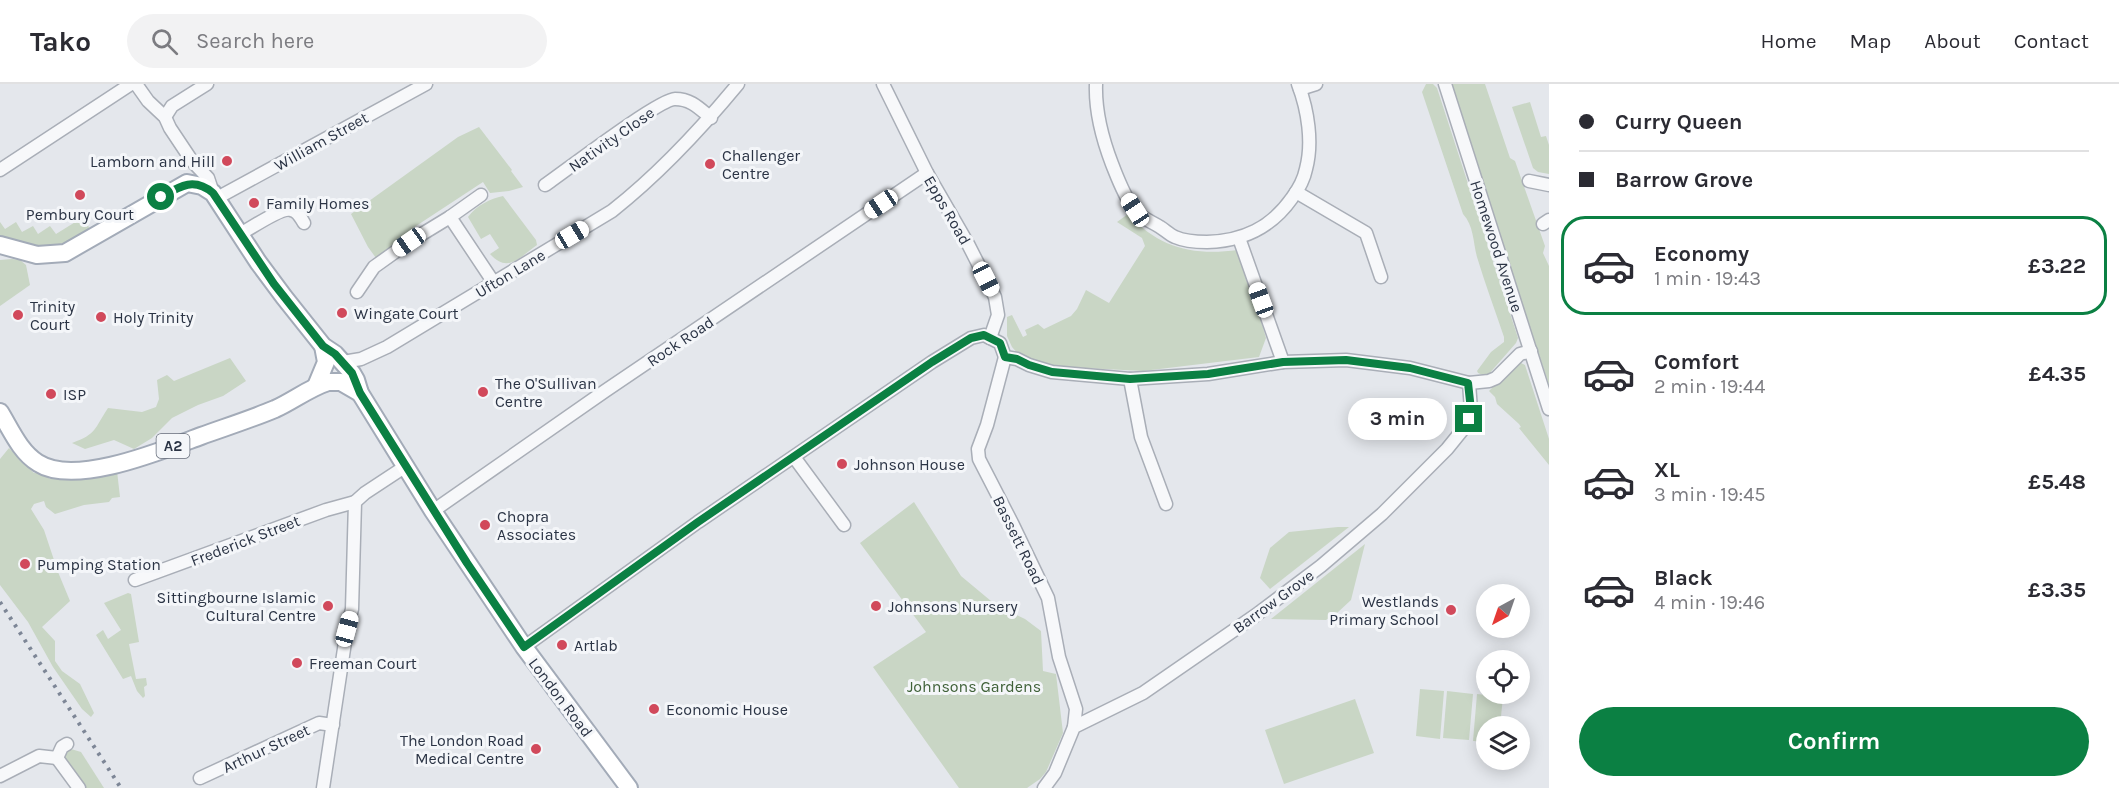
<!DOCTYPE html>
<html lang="en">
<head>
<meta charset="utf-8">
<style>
  :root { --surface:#fff; --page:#f2f2f3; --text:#2b2b33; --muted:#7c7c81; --line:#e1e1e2; --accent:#0b8043 }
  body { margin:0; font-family:Karla,sans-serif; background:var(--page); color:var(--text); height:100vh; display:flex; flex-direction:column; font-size:22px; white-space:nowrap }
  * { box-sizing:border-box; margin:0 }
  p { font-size:20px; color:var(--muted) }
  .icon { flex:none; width:33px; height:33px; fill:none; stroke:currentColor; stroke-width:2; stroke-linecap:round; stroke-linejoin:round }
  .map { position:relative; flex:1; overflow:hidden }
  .side { display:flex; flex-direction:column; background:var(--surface); width:570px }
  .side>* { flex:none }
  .banner { display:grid; align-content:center; height:132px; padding:0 30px; background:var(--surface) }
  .needle { width:39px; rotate:220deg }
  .buttons { position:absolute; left:1476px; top:500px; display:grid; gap:12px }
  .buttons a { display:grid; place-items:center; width:54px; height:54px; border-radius:50%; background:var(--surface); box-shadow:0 3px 15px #0003; font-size:30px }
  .end { position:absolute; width:27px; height:27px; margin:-14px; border:8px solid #0b8043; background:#fff; box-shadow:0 0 0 3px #fff }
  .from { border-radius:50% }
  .bubble { position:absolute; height:42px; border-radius:21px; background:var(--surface); box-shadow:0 3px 15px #0003; font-size:20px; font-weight:700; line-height:42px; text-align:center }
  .car { position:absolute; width:18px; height:36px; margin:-18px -9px; border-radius:8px; box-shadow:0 0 4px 2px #0007; background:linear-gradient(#fff 24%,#345 0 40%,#fff 0 76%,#345 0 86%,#fff 0) }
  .banner b { display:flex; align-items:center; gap:21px; height:57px; font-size:22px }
  .banner b+b { border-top:2px solid var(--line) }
  .banner i { width:15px; height:15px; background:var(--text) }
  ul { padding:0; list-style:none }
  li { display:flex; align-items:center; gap:18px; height:99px; margin:0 12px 9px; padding:0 18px; border:3px solid transparent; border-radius:24px }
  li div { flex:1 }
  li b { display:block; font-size:22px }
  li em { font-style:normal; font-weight:700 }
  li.current { border-color:var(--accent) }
  li>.icon { width:54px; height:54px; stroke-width:1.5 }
  .button { display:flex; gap:12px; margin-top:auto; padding:12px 30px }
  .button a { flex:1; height:69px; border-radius:36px; background:var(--accent); color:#fff; font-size:24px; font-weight:700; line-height:69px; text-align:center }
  header { display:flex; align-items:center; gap:36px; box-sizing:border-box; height:84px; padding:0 30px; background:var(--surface); border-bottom:2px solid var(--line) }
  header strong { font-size:28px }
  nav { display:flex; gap:33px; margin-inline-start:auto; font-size:21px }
  .search { width:420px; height:54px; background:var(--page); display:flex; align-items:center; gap:15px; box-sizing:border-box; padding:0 21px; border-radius:33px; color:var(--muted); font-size:22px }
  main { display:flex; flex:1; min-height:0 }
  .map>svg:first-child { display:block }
  .green { fill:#c9d6c5 }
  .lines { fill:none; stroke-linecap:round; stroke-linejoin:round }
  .minor-casing { stroke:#a9aeb7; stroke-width:15 }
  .major-casing { stroke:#a3abb8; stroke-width:20 }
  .minor { stroke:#f7f8fa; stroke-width:12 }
  .major { stroke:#fff; stroke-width:16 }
  .rail { stroke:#7d8696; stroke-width:4; stroke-dasharray:3 6; stroke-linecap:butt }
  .route { stroke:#0b8043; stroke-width:8 }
  .poi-dot { fill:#d1495b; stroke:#f4f6f9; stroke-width:2 }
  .labels { text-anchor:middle; stroke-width:6; stroke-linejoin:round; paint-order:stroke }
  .shield { fill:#f4f6f9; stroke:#676e7b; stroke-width:1.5 }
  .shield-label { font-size:15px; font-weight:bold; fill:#2b3445 }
  .street-label { font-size:16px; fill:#2b3445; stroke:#f4f6f9 }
  .poi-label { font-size:16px; fill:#2b3445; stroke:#f4f6f9; text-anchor:start }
  .park-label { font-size:16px; fill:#3f6138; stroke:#f4f6f9 }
</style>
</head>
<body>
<header>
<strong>Tako</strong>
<div class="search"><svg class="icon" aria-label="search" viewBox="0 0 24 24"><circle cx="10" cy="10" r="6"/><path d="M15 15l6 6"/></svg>Search here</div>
<nav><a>Home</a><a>Map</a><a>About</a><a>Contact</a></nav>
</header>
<main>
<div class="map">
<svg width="1549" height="704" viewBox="0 0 1549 704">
  <rect width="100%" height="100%" fill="#e4e7ec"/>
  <g class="green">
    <path d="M1426,0h7l4,4 81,250 -2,5 -28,32 -3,1 -7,-3 -1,-2 14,-19 13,-10v-5c-9,-27 -19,-53 -27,-80 -4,-15 -3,-31 -14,-43l-41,-122z"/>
    <path d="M1450,0h35l25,74 5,3 30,85 -2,7 6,13v119z"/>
    <path d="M1530,18l11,35 5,-1 3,9v29l-11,-2 -5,-4 -21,-61z"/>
    <path d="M479,43l33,43 -1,1 12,16 -14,4 -19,2 -7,-11 -70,46 -1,3 -36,27 -8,-11 -17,-33 107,-77z"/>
    <path d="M503,112l33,44 1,5c-17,12 -29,29 -47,9l9,-6 -9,-14 -9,5 -13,-22c9,-12 22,-18 35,-21z"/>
    <path d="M1128,130c31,34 65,42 110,36l12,32 16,56 -7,19 -116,14 -98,-5 -26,-11 -7,-8 -5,-11v-19l5,-2 11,22 4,-2 -2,-5 13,-6 6,5 27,-13 6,-7 9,-19 23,13 36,-57 -3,-8 -25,-16z"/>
    <path d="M85,132l5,15c-39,21 -48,17 -90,7v-16l5,7 11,-7 6,10 11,-6 5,8 12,-8 6,8z"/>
    <path d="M12,175l8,1 6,5 4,20 -30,21v-46z"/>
    <path d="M230,274l16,23 -23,15 -25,9 -26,13 -20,20 -18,11 -20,-9 -29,9 -13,-6c25,-9 22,-14 36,-35l34,4 14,-5 3,-8 -2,-19 10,-5 7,6z"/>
    <path d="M1521,279l4,2 24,74v26l-30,-37 2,-1 -2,-3 -22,-20 -2,-7 -6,-6 24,-24z"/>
    <path d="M9,364l25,25h6l10,6h12l55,-8 3,26 -8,1 -3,4 -25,3 -29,9 -9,-7 -2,-6 -10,3 -3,5 13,21 14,42 12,29 -28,26 13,14v20l7,10 18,13 14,29 -3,4 -9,-8 -29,-42 -25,-45 -28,-37v-126z"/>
    <path d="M914,418l47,74 36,30 28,13 16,12 2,40 13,3 7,59 -17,39 -6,7 -13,9h-68l-86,-121 53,-35 -66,-89z"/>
    <path d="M1338,443h11l-79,62 -10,-11 10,-30 19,-16z"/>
    <path d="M1365,460l-14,56 -14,13 -11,7 -55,-1z"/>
    <path d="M128,509l3,1 8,48 -10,2 7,35 10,-1 1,7 -3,2 1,9 -2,2 -6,-7 -6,-15 -8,3 -27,-44 7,-5 5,9 13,-9 -17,-27z"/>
    <path d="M1420,605l24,2 -4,48 -24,-3z"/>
    <path d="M1447,607l26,3 -4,46 -26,-2z"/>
    <path d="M1477,610l26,3 -3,29h-14v16l-13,-1z"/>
    <path d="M1355,615l19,54 -90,31 -19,-54z"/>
    <path d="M71,665l10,3 23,36h-30l-18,-25z"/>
  </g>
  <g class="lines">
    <g class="minor-casing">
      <g id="minor">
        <path d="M136,0l12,17 17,16 5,11 22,33 16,17 5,15"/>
        <path d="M883,0l44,89 41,71 27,53 3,18 -8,23"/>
        <path d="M1096,0c-1,28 6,54 16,80 6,15 12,32 22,45 8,10 17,12 26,18 5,3 10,8 15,10 9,4 22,5 32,5 36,-1 64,-14 85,-44 6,-8 12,-19 14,-29 7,-26 2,-59 -8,-85"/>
        <path d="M1445,0l104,325"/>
        <path d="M1300,5l16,-5"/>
        <path d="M165,33l7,-11 35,-22"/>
        <path d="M0,86l131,-86"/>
        <path d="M1529,97l20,4"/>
        <path d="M545,101c19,-13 114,-86 130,-86 16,0 24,9 36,19"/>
        <path d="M1296,108l70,41 15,44"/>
        <path d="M217,114l209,-114"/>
        <path d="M450,133l31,-22"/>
        <path d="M1543,140l6,-4"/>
        <path d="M240,150c10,-5 41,-27 51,-24 7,1 9,7 13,13"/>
        <path d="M1239,154l44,124"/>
        <path d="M357,208l17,-25 35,-25 41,-25 44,66"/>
        <path d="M1005,273l-18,68 -9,24 1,10 34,66 35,73 11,59 17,52 -2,18"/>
        <path d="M343,278l18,-3 26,-12 225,-136c47,-37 88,-81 126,-127"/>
        <path d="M1130,295l11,58 25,67"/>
        <path d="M794,373l50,68"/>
        <path d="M433,427l172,-120 322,-218"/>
        <path d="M135,496l191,-70 29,-8"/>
        <path d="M524,563l174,-125 234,-160 39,-24 13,-3 16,8 5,14 12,2 12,6 23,7 78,7 78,-5 75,-12 63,-2 64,8 59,15 20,-2 7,-3 24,-24 11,-3"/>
        <path d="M67,660l-5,3 -5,11 22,30"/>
        <path d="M0,692l39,-20 18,2"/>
        <path d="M200,694l119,-55 14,2"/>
        <path d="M323,704l24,-159 5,-20 3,-107 10,-9 41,-27"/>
        <path d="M1044,704l11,-15 19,-46 69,-34 113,-78 65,-49 61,-52 65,-65 17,-21 7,-18 -2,-27"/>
      </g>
    </g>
    <g class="major-casing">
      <g id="major">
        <path d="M0,161l37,10 28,-2 122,-70 15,3 11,7 45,69 26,35 39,49 12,8 17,19 4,7 4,13 73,118 91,136 105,141"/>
        <path d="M316,302l10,-24 -3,-16"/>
        <path d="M0,328c11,18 20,40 38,51 37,24 125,-13 163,-27 25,-9 50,-17 74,-27 18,-8 34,-21 53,-27h13l19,11"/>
      </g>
    </g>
    <use href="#minor" class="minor"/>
    <use href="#major" class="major"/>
    <path class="rail" d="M0,518l121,186"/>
  </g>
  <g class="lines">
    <path class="route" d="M161,113c19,-11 33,-20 52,-4l61,91 49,62 12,8 17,19 8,20 107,170 57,84 174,-125 234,-160 39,-24 13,-3 16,8 5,14 12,2 12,6 23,7 78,7 78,-5 75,-12 63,-2 64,8 58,15 3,27 -2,9"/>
  </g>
  <g class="poi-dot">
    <circle cx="227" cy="77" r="6"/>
    <circle cx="710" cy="80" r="6"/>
    <circle cx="80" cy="111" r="6"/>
    <circle cx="254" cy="119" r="6"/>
    <circle cx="342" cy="229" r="6"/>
    <circle cx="18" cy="231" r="6"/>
    <circle cx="101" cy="233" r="6"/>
    <circle cx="483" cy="308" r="6"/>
    <circle cx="51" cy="310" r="6"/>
    <circle cx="842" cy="380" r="6"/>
    <circle cx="485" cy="441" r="6"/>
    <circle cx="25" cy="480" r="6"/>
    <circle cx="328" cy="522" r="6"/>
    <circle cx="876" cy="522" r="6"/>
    <circle cx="1451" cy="526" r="6"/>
    <circle cx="562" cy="561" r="6"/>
    <circle cx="297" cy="579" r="6"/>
    <circle cx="654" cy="625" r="6"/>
    <circle cx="536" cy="665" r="6"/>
  </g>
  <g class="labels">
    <rect class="shield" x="156.5" y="350" width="33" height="24" rx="4.5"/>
    <g class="shield-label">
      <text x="173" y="367">A2</text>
    </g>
    <g class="street-label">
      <text transform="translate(611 55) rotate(-35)" y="6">Nativity Close</text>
      <text transform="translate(321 57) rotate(-29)" y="6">William Street</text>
      <text transform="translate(948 126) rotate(60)" y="6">Epps Road</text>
      <text transform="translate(1497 162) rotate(72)" y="6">Homewood Avenue</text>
      <text transform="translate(510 189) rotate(-31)" y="6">Ufton Lane</text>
      <text transform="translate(680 257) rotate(-34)" y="6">Rock Road</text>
      <text transform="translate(245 456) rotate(-21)" y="6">Frederick Street</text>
      <text transform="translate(1019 456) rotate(64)" y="6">Bassett Road</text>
      <text transform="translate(1273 517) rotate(-36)" y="6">Barrow Grove</text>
      <text transform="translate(561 613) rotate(53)" y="6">London Road</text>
      <text transform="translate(266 664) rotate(-25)" y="6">Arthur Street</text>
    </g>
    <g class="poi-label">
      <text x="722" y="77">Challenger<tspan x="722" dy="18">Centre</tspan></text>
      <text x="215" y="83" text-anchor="end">Lamborn and Hill</text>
      <text x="266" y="125">Family Homes</text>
      <text x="80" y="136" text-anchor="middle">Pembury Court</text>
      <text x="30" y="228">Trinity<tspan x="30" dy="18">Court</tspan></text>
      <text x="354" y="235">Wingate Court</text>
      <text x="113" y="239">Holy Trinity</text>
      <text x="495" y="305">The O'Sullivan<tspan x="495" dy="18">Centre</tspan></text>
      <text x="63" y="316">ISP</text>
      <text x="854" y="386">Johnson House</text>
      <text x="497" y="438">Chopra<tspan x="497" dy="18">Associates</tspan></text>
      <text x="37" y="486">Pumping Station</text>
      <text x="316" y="519" text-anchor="end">Sittingbourne Islamic<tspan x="316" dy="18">Cultural Centre</tspan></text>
      <text x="1439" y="523" text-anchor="end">Westlands<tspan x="1439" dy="18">Primary School</tspan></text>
      <text x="888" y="528">Johnsons Nursery</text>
      <text x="574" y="567">Artlab</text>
      <text x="309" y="585">Freeman Court</text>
      <text x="666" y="631">Economic House</text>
      <text x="524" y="662" text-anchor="end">The London Road<tspan x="524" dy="18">Medical Centre</tspan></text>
    </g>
    <g class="park-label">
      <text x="974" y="608">Johnsons Gardens</text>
    </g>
  </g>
</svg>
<div class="buttons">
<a><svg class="needle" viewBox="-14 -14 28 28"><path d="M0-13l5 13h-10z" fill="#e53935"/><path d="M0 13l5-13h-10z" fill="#7c7c81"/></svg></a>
<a><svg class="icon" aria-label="locate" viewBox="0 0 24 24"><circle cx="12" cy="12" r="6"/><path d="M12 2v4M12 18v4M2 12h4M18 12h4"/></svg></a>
<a><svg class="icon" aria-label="layers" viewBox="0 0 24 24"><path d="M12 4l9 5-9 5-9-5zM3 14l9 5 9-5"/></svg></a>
</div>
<i class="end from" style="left:161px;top:113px"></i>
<i class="end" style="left:1469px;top:335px"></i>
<div class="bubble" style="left:1348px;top:314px;width:99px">3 min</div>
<i class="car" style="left:881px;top:120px;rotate:236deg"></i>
<i class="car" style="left:1135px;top:126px;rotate:327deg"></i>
<i class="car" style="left:572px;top:151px;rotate:59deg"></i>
<i class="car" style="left:409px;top:158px;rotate:235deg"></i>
<i class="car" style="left:986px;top:195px;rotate:153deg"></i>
<i class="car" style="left:1261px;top:216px;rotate:340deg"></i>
<i class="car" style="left:347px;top:545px;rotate:15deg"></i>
</div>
<section class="side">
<div class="banner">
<b><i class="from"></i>Curry Queen</b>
<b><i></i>Barrow Grove</b>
</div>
<ul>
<li class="current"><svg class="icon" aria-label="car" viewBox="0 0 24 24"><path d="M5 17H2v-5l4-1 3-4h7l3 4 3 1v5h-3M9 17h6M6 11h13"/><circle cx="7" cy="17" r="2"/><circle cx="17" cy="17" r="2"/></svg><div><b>Economy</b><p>1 min · 19:43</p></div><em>£3.22</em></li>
<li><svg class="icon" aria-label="car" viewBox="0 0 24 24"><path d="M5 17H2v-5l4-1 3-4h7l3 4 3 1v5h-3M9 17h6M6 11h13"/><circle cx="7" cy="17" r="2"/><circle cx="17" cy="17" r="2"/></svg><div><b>Comfort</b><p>2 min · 19:44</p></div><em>£4.35</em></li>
<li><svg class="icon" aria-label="car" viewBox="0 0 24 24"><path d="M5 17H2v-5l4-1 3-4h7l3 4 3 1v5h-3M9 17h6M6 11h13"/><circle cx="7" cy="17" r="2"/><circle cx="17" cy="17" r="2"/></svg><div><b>XL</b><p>3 min · 19:45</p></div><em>£5.48</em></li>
<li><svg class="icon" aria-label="car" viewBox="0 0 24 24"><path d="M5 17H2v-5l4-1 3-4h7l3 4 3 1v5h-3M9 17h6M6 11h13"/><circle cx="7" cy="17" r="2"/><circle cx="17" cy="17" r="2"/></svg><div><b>Black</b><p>4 min · 19:46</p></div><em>£3.35</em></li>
</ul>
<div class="button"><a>Confirm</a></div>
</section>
</main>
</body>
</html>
